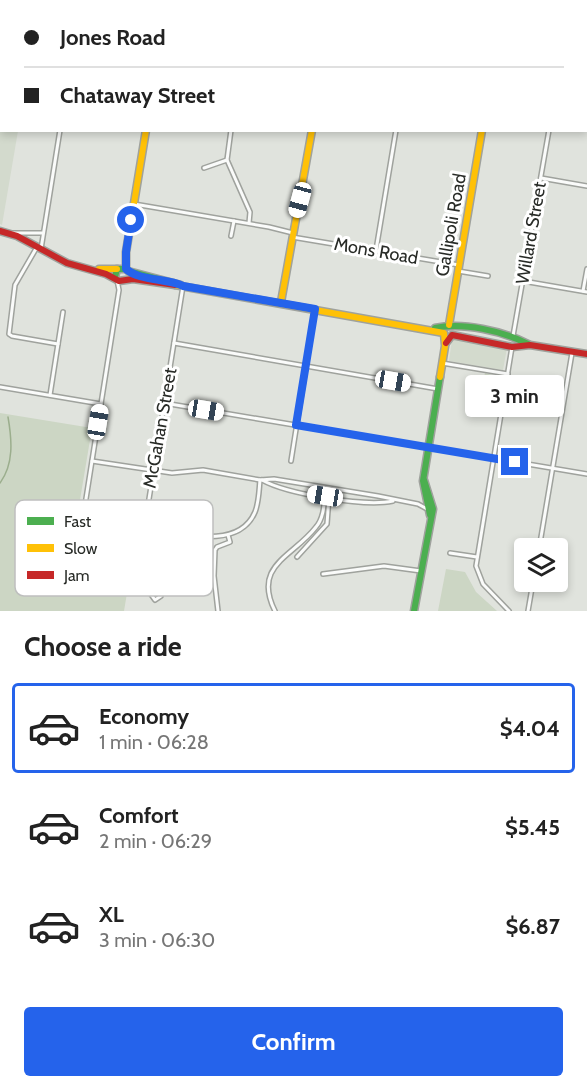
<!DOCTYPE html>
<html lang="en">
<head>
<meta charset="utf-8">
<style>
  :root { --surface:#fff; --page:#f6f6f6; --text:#222; --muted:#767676; --line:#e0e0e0; --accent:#2563eb }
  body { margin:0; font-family:Cabin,sans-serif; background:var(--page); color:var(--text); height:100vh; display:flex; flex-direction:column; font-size:22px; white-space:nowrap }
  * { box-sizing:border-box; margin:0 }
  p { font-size:20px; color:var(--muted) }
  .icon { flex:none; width:33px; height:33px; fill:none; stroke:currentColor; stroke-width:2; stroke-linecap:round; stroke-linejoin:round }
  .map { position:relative; height:611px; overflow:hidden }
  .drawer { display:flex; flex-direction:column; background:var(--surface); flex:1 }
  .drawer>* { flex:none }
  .guide { position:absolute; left:0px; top:0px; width:588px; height:132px; box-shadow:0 3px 9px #0003; display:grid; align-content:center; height:132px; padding:0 24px; background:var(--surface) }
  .buttons { position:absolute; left:514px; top:538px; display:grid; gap:12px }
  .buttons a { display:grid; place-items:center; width:54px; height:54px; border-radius:6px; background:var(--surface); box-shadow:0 3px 9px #0003; font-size:30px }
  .end { position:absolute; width:27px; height:27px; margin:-14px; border:8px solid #2563eb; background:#fff; box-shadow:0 0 0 3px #fff }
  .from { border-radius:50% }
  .bubble { position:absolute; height:42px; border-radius:6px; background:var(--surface); box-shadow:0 3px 9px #0003; font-size:20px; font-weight:700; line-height:42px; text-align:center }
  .car { position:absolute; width:18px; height:36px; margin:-18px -9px; border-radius:8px; box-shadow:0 0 4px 2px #0007; background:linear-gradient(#fff 24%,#345 0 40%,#fff 0 76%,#345 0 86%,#fff 0) }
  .guide b { display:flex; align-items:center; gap:21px; height:57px; font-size:22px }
  .guide b+b { border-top:2px solid var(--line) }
  .guide i { width:15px; height:15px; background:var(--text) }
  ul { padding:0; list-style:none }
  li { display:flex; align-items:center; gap:18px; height:90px; margin:0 12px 9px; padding:0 12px; border:3px solid transparent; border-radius:6px }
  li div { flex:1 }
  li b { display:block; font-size:22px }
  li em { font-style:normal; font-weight:700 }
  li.on { border-color:var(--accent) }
  li>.icon { width:54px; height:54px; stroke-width:1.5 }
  h2 { padding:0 24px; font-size:27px; line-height:72px }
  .button { display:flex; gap:12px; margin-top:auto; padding:12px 24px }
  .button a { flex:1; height:69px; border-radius:6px; background:var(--accent); color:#fff; font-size:24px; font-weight:700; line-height:69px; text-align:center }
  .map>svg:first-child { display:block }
  .built { fill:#d3dacd }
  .green { fill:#ccd6c4 }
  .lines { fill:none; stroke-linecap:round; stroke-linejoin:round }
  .stream { stroke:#9bae8d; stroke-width:1.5 }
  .street-casing { stroke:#9fa29d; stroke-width:6 }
  .fast-casing { stroke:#9fa29d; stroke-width:9 }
  .slow-casing { stroke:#9fa29d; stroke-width:9 }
  .jam-casing { stroke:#9fa29d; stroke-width:9 }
  .street { stroke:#fafbfa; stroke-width:3 }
  .fast { stroke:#4caf50; stroke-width:6 }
  .slow { stroke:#ffc107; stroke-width:6 }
  .jam { stroke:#c62828; stroke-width:6 }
  .route { stroke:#2563eb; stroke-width:8 }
  .labels { text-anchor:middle; stroke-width:6; stroke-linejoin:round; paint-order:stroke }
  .street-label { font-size:18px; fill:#282b27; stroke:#fff }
  .key { fill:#fff; stroke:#bebfbe; stroke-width:1.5 }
  .key-label { font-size:16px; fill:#282b27 }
</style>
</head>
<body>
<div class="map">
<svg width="587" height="611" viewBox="0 0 587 611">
  <rect width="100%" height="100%" fill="#e0e3dd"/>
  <g class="built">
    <path d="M0,42l2,88 16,1 -16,94 -2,-1z"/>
    <path d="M452,339l55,9 -4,22 -54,-9z"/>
  </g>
  <g class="green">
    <path d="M485,373l17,5 -6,36 -25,-4 5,-29 7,1z"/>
    <path d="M0,413l92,15 -16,96 19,14 18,-3 20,22 -9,54h-124z"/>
    <path d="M446,569l19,3 11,20 21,19h-59z"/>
  </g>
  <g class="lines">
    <g class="stream">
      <path d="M351,2l2,-2"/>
      <path d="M0,483c14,-19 12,-43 8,-66"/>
    </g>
    <g class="street-casing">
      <g id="street">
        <path d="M14,2v-2"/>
        <path d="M81,2v-2"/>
        <path d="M418,2l1,-2"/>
        <path d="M571,2v-2"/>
        <path d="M586,15h1"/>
        <path d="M0,28l2,-2"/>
        <path d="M0,32l2,2"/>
        <path d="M231,130l-4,30 23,52 -1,11"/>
        <path d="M204,168l23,-8"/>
        <path d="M541,178l46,8"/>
        <path d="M134,204l135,23 24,6"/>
        <path d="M9,233h33"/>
        <path d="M231,236l3,-15"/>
        <path d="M292,237l167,28"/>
        <path d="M37,247l-22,38 -6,49 3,2 46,8"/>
        <path d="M41,249l19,-119"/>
        <path d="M376,250l20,-120"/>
        <path d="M458,271l30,5"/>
        <path d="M523,281l64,11"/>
        <path d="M183,286l-38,238 2,3c32,5 91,25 108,-15 4,-10 4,-22 5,-32"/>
        <path d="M583,291l4,-22"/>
        <path d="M513,336l36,-206"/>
        <path d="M174,343l264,46"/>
        <path d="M442,363l66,11"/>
        <path d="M0,387l101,17"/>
        <path d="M50,395l13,-83"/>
        <path d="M164,403l423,71"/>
        <path d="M92,461l80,12 31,-3 57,10 14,-1 104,17 40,8 11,6"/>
        <path d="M291,461l24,-152"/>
        <path d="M262,480c25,14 103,27 131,21"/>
        <path d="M82,524l37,-234 -2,-10"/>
        <path d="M539,549l33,-196"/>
        <path d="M450,553l27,4"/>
        <path d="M297,557l30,-33 2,-27"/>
        <path d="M161,559v37l-6,4 -5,-7 11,-34 5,-29"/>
        <path d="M323,574l61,-8 37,5"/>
        <path d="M218,611l-4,-35 1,-26 2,-3 13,-5 -2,-7"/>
        <path d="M275,611c-23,-46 18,-54 41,-84 7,-8 8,-20 9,-31"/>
        <path d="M509,611l-26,-27 -7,-18 36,-219"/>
        <path d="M528,611l5,-29"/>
      </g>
    </g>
    <g class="fast-casing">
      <g id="fast">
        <path d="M503,2l1,-2"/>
        <path d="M128,271l53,14"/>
        <path d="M115,277l2,-8h9"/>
        <path d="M435,328c28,-6 68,3 93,16"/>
        <path d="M430,515l-7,-34 17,-104"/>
        <path d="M414,611l19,-102 -9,-29"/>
      </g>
    </g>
    <g class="slow-casing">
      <g id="slow">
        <path d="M333,0v2"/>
        <path d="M99,269h18"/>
        <path d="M126,269v-17l20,-122"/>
        <path d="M175,285l269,48 1,13 -5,31"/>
        <path d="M281,302l31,-172"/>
        <path d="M449,325l33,-195"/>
      </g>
    </g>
    <g class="jam-casing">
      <g id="jam">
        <path d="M168,0v2"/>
        <path d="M0,231l17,5 50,27 39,11 13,7 14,-2 42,6"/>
        <path d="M446,343l6,-8 60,12 18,-2 57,9"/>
      </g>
    </g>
    <use href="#street" class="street"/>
    <use href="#fast" class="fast"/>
    <use href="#slow" class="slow"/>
    <use href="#jam" class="jam"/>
  </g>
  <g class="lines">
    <path class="route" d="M131,220l-5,32v17c13,12 41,9 57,17l132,23 -19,116 219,37"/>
  </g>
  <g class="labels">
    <g class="street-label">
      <text transform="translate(451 225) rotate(-80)" y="6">Gallipoli Road</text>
      <text transform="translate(531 233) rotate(-80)" y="6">Willard Street</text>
      <text transform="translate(376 251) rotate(10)" y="6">Mons Road</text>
      <text transform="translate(160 428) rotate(-80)" y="6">McGahan Street</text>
    </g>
  </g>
  <rect x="15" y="500" width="198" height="96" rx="9" class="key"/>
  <rect x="27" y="517" width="27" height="8" fill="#4caf50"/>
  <rect x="27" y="544" width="27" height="8" fill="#ffc107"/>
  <rect x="27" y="571" width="27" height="8" fill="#c62828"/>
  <g class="key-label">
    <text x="64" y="527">Fast</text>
    <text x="64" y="554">Slow</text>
    <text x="64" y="581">Jam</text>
  </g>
</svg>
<div class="buttons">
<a><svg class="icon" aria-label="layers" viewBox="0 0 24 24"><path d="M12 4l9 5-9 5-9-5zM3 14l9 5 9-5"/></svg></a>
</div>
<i class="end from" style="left:131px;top:220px"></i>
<i class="end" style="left:515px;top:462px"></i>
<div class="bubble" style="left:465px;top:375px;width:99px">3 min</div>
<i class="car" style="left:300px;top:200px;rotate:195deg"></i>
<i class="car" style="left:393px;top:381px;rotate:100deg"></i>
<i class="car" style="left:206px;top:410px;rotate:99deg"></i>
<i class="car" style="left:98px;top:422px;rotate:9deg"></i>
<i class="car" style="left:325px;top:496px;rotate:279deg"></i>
<div class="guide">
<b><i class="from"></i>Jones Road</b>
<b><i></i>Chataway Street</b>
</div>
</div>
<section class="drawer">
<h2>Choose a ride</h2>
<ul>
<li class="on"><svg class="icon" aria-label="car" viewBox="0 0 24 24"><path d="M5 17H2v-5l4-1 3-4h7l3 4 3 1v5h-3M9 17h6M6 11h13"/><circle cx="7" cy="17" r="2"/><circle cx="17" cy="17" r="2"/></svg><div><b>Economy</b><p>1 min · 06:28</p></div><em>$4.04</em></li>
<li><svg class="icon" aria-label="car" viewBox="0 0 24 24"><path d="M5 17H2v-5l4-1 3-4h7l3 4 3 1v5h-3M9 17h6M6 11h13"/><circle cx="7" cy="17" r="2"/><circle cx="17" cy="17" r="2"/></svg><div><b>Comfort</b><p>2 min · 06:29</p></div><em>$5.45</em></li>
<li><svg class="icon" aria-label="car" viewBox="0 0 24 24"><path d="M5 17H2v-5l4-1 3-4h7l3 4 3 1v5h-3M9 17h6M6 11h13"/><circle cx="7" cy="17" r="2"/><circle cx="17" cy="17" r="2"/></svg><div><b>XL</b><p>3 min · 06:30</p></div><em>$6.87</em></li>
</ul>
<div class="button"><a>Confirm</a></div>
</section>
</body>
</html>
